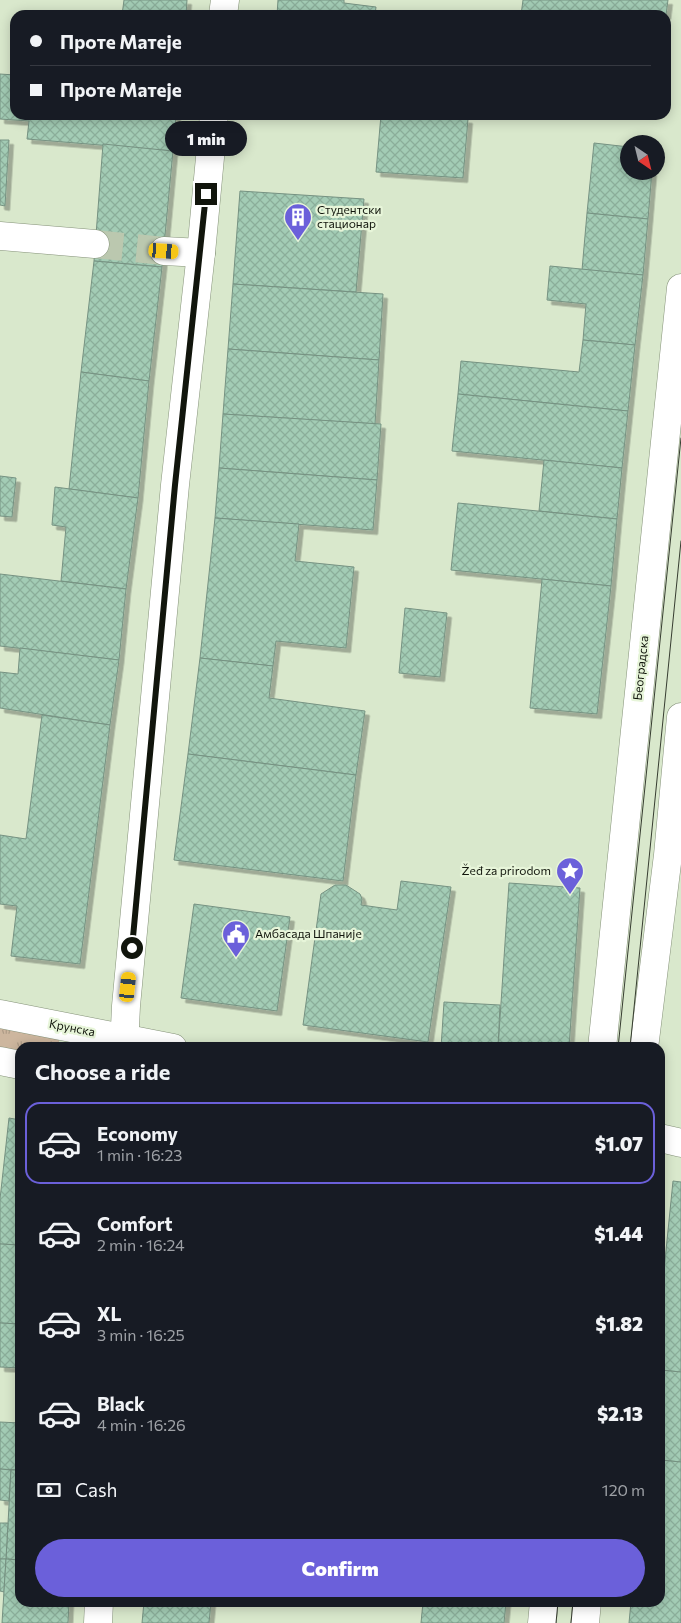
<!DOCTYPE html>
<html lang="en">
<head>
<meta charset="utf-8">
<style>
  :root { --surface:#171b24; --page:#20242c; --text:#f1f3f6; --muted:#9ea1a6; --line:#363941; --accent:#6b60da }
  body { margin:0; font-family:Commissioner,sans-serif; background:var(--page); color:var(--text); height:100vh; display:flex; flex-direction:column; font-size:19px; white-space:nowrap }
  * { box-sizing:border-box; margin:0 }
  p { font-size:16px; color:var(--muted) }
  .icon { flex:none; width:28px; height:28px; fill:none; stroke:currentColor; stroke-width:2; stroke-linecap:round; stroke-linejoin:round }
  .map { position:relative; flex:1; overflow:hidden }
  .details { position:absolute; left:15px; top:1042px; width:650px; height:565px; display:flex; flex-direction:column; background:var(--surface); border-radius:15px; box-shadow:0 2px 12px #0003 }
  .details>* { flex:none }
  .guide { position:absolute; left:10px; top:10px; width:661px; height:110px; border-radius:15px; box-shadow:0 2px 12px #0003; display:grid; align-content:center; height:110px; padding:0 20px; background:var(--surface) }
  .needle { width:32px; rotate:145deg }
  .fabs { position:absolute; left:620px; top:135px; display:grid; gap:10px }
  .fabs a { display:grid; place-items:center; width:45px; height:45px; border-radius:50%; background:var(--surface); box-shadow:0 2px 12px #0003; font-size:25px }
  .end { position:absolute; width:22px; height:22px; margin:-11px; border:6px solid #11150c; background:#fff; box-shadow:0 0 0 2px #fff }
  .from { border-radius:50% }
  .bubble { position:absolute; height:35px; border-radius:18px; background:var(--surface); box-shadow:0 2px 12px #0003; font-size:16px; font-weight:800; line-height:35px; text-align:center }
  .car { position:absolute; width:15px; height:30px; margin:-15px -8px; border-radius:6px; box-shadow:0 0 4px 1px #0007; background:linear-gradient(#f5c518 24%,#345 0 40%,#f5c518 0 76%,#345 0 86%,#f5c518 0) }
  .guide b { display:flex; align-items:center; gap:18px; height:48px; font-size:19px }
  .guide b+b { border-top:1px solid var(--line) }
  .guide i { width:12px; height:12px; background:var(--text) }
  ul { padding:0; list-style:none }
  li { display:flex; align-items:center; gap:15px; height:82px; margin:0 10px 8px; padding:0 10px; border:2px solid transparent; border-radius:15px }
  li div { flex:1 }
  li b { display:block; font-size:19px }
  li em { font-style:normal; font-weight:800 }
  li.on { border-color:var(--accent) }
  li>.icon { width:45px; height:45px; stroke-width:1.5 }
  h2 { padding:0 20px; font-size:22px; line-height:60px }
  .pay { display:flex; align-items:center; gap:12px; height:55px; padding:0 20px; font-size:19px }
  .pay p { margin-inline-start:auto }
  .primary-button { display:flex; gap:10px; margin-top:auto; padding:10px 20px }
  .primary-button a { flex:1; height:58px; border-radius:30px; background:var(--accent); color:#fff; font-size:20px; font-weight:800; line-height:58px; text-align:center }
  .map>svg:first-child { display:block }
  .grass { fill:url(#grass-tufts) }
  .building { fill:url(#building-cross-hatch); stroke:#769282; filter:url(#shadow) }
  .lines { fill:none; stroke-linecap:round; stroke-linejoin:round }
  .minor-tunnel { stroke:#bbc8af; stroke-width:28; stroke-dasharray:28 14; stroke-linecap:butt }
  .minor-casing { stroke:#859279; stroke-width:29 }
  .major-casing { stroke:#859279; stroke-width:29 }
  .minor { stroke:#fff; stroke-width:28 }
  .major { stroke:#fff; stroke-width:28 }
  .tram { stroke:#363c30; stroke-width:1 }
  .route { stroke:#11150c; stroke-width:6 }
  .labels { text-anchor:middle; stroke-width:4.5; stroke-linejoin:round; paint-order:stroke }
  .poi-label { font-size:12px; fill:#11150c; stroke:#e7f5d9; text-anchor:start }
  .street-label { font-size:12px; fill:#11150c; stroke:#e7f5d9 }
</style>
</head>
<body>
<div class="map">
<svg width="681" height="1623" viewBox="0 0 681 1623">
  <defs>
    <pattern id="grass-tufts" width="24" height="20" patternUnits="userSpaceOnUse" patternTransform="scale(1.25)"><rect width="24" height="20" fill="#cdb69e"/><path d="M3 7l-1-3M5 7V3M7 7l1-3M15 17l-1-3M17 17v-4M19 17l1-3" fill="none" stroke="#af9c87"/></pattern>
    <pattern id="building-cross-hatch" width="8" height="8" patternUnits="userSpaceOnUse" patternTransform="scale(1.25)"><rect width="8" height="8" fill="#a3ccb5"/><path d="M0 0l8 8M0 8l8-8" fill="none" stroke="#8bae9a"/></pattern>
    <filter id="shadow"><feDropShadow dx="4.5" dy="4.5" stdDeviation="0" flood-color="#0004"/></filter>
  </defs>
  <rect width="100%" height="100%" fill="#d9e8cc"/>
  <path class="grass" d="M0,1014l62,12 -4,21 -38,1v17l-20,-4z"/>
  <g class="building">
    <path d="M124,0h63l-1,15h-64z"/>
    <path d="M278,0h66v3l32,4 -1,8h-98z"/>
    <path d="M523,0h145l-2,15h-145z"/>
    <path d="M0,74l15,1v40h161l-3,36 -146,-12 2,-18 -29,-2z"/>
    <path d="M381,115h33l54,4 -5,59 -87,-6z"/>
    <path d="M0,140h9l-4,66 -5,-1z"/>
    <path d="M594,143l35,4v24h23l-4,48 -61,-6z"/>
    <path d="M103,144l70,7 -11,116 -68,-6z"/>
    <path d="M240,191l124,8 -8,93 -123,-8z"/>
    <path d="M587,213l61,6 -5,56 -61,-5z"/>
    <path d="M94,261l68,6 -13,114 -68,-9z"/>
    <path d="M550,266l93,9 -8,70 -52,-5 3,-36 -39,-4z"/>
    <path d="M233,284l150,10 -4,66 -151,-11z"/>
    <path d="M583,340l52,5 -7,66 -170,-17 3,-33 118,11z"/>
    <path d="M228,349l151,11 -4,64 -152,-10z"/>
    <path d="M81,372l68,9 -11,117 -69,-9z"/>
    <path d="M458,394l170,17 -6,57 -170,-17z"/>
    <path d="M223,414l158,10 -4,56 -158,-12z"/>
    <path d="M544,460l78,8 -5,51 -78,-8z"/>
    <path d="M219,468l158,12 -4,50 -158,-12z"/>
    <path d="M0,476l16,2 -4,39 -12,-1z"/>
    <path d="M55,487l83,11 -12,91 -65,-8 5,-54 -14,-2z"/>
    <path d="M458,503l159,16 -6,67 -160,-16z"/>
    <path d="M215,518l84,6 -4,37 59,6 -8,81 -70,-7 -3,25 -73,-8z"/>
    <path d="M0,574l126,15 -7,71 -119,-14z"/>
    <path d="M542,579l69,7 -14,128 -67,-6z"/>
    <path d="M405,608l42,5 -7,64 -41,-4z"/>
    <path d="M20,648l99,12 -9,65 -110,-17v-36l18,2z"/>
    <path d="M200,658l73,8 -4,32 96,13 -9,64 -168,-21z"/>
    <path d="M42,715l68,10 -30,239 -69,-8 6,-50 -17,-2v-69l26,4z"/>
    <path d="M188,754l168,21 -13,106 -169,-21z"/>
    <path d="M401,881l50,6 -23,155 -125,-17 18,-131 14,-9h11l14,9 2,5 -1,6 36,5z"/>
    <path d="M509,883l71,5 -11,160h-71z"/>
    <path d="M194,904l96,13 -13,94 -96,-13z"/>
    <path d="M444,1002l56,3 -2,43h-57z"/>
    <path d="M9,1118l11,2v125l-20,-1v-45z"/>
    <path d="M673,1181l8,1v190l-21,-2v-60z"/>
    <path d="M0,1244l20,1v79l-20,-1z"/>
    <path d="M0,1323l20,1v44l-20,-1z"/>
    <path d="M660,1370l21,2v90l-21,-2z"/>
    <path d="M0,1422l20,1v47l-20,-1z"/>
    <path d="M660,1460l21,2v161h-52l2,-21h29z"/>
    <path d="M0,1469l11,1 -2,31 -9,-1z"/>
    <path d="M11,1470h9v90l-14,-1z"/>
    <path d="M0,1523h8l-2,36h-6z"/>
    <path d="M0,1559h6l-2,33 -4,-1z"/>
    <path d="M6,1559l14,1v42h49l-1,21h-66z"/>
    <path d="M144,1602h67l-2,21h-67z"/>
    <path d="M423,1602h83l-2,21h-83z"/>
  </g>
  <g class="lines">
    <path class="minor-tunnel" d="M95,244l69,7"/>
    <g class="minor-casing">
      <g id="minor">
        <path d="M223,15l2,-15"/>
        <path d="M0,236l95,8"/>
        <path d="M164,251l37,2"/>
        <path d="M0,1014l173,34"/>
        <path d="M124,1048l2,-42 49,-521 26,-232 13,-138"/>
        <path d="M0,1061l20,4"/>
        <path d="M660,1138l21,5"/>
        <path d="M98,1623l1,-21"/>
      </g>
    </g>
    <g class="major-casing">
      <g id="major">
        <path d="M602,1048l79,-760"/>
        <path d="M644,1048l24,-193 13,-138"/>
        <path d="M542,1623l2,-21"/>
        <path d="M585,1623l2,-21"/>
      </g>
    </g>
    <use href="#minor" class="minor"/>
    <use href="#major" class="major"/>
    <g class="tram">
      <path d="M618,1048l63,-610"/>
      <path d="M630,1048l51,-507"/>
      <path d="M556,1623l2,-21"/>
      <path d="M571,1623l2,-21"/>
    </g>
  </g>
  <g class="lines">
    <path class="route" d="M132,948l43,-463 31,-291"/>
  </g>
  <defs>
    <g id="building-pin" transform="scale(1.4375)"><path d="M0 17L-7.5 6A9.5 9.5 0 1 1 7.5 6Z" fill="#6b60da" stroke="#e7f5d9"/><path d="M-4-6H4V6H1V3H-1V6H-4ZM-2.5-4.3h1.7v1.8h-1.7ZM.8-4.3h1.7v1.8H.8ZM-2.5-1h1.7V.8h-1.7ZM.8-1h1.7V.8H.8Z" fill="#fff"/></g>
    <g id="sight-pin" transform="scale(1.4375)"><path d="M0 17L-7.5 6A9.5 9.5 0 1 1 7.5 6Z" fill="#6b60da" stroke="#e7f5d9"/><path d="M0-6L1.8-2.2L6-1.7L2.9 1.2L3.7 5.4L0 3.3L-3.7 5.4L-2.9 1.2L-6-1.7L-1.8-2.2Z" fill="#fff"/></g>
    <g id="civic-pin" transform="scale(1.4375)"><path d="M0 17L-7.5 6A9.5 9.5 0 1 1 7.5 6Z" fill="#6b60da" stroke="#e7f5d9"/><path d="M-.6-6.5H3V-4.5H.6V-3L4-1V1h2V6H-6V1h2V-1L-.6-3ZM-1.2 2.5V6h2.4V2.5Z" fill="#fff"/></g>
  </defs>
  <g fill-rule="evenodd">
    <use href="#building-pin" x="298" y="217"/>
    <use href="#sight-pin" x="570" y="871"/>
    <use href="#civic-pin" x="236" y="934"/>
  </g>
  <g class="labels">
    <g class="poi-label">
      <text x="317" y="214">Студентски<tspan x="317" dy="14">стационар</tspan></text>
      <text x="551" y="875" text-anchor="end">Žeđ za prirodom</text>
      <text x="255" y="938">Амбасада Шпаније</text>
    </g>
    <g class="street-label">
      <text transform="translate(641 668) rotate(-84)" y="4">Београдска</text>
      <text transform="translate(72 1028) rotate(11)" y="4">Крунска</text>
    </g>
  </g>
</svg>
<div class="fabs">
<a><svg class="needle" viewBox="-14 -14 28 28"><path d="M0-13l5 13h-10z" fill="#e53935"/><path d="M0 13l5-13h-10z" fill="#9ea1a6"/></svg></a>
</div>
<i class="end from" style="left:132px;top:948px"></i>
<i class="end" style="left:206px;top:194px"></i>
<div class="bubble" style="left:165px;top:121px;width:82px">1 min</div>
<i class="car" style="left:164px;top:251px;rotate:94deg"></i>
<i class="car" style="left:128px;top:987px;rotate:6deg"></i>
<div class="guide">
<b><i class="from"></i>Проте Матеје</b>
<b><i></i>Проте Матеје</b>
</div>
<section class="details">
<h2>Choose a ride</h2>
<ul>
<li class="on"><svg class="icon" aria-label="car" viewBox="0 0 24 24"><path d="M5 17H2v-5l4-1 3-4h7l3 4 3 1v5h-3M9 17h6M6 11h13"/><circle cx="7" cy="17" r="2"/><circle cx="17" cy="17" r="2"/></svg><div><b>Economy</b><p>1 min · 16:23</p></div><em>$1.07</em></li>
<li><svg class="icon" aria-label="car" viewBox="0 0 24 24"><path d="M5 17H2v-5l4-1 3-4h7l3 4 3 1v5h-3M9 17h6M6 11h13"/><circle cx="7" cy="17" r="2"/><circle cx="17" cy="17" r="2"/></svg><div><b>Comfort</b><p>2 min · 16:24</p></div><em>$1.44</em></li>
<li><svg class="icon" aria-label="car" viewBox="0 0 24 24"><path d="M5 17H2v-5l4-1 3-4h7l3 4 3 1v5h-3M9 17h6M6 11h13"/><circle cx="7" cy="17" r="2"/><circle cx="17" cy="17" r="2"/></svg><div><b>XL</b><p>3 min · 16:25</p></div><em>$1.82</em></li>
<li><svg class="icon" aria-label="car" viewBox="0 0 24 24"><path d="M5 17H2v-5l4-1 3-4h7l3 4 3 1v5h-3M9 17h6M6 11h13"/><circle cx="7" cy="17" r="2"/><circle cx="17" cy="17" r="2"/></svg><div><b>Black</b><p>4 min · 16:26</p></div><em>$2.13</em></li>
</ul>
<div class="pay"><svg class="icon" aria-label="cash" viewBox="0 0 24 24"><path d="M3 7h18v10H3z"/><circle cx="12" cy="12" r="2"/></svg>Cash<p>120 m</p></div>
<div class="primary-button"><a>Confirm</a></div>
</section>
</div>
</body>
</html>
